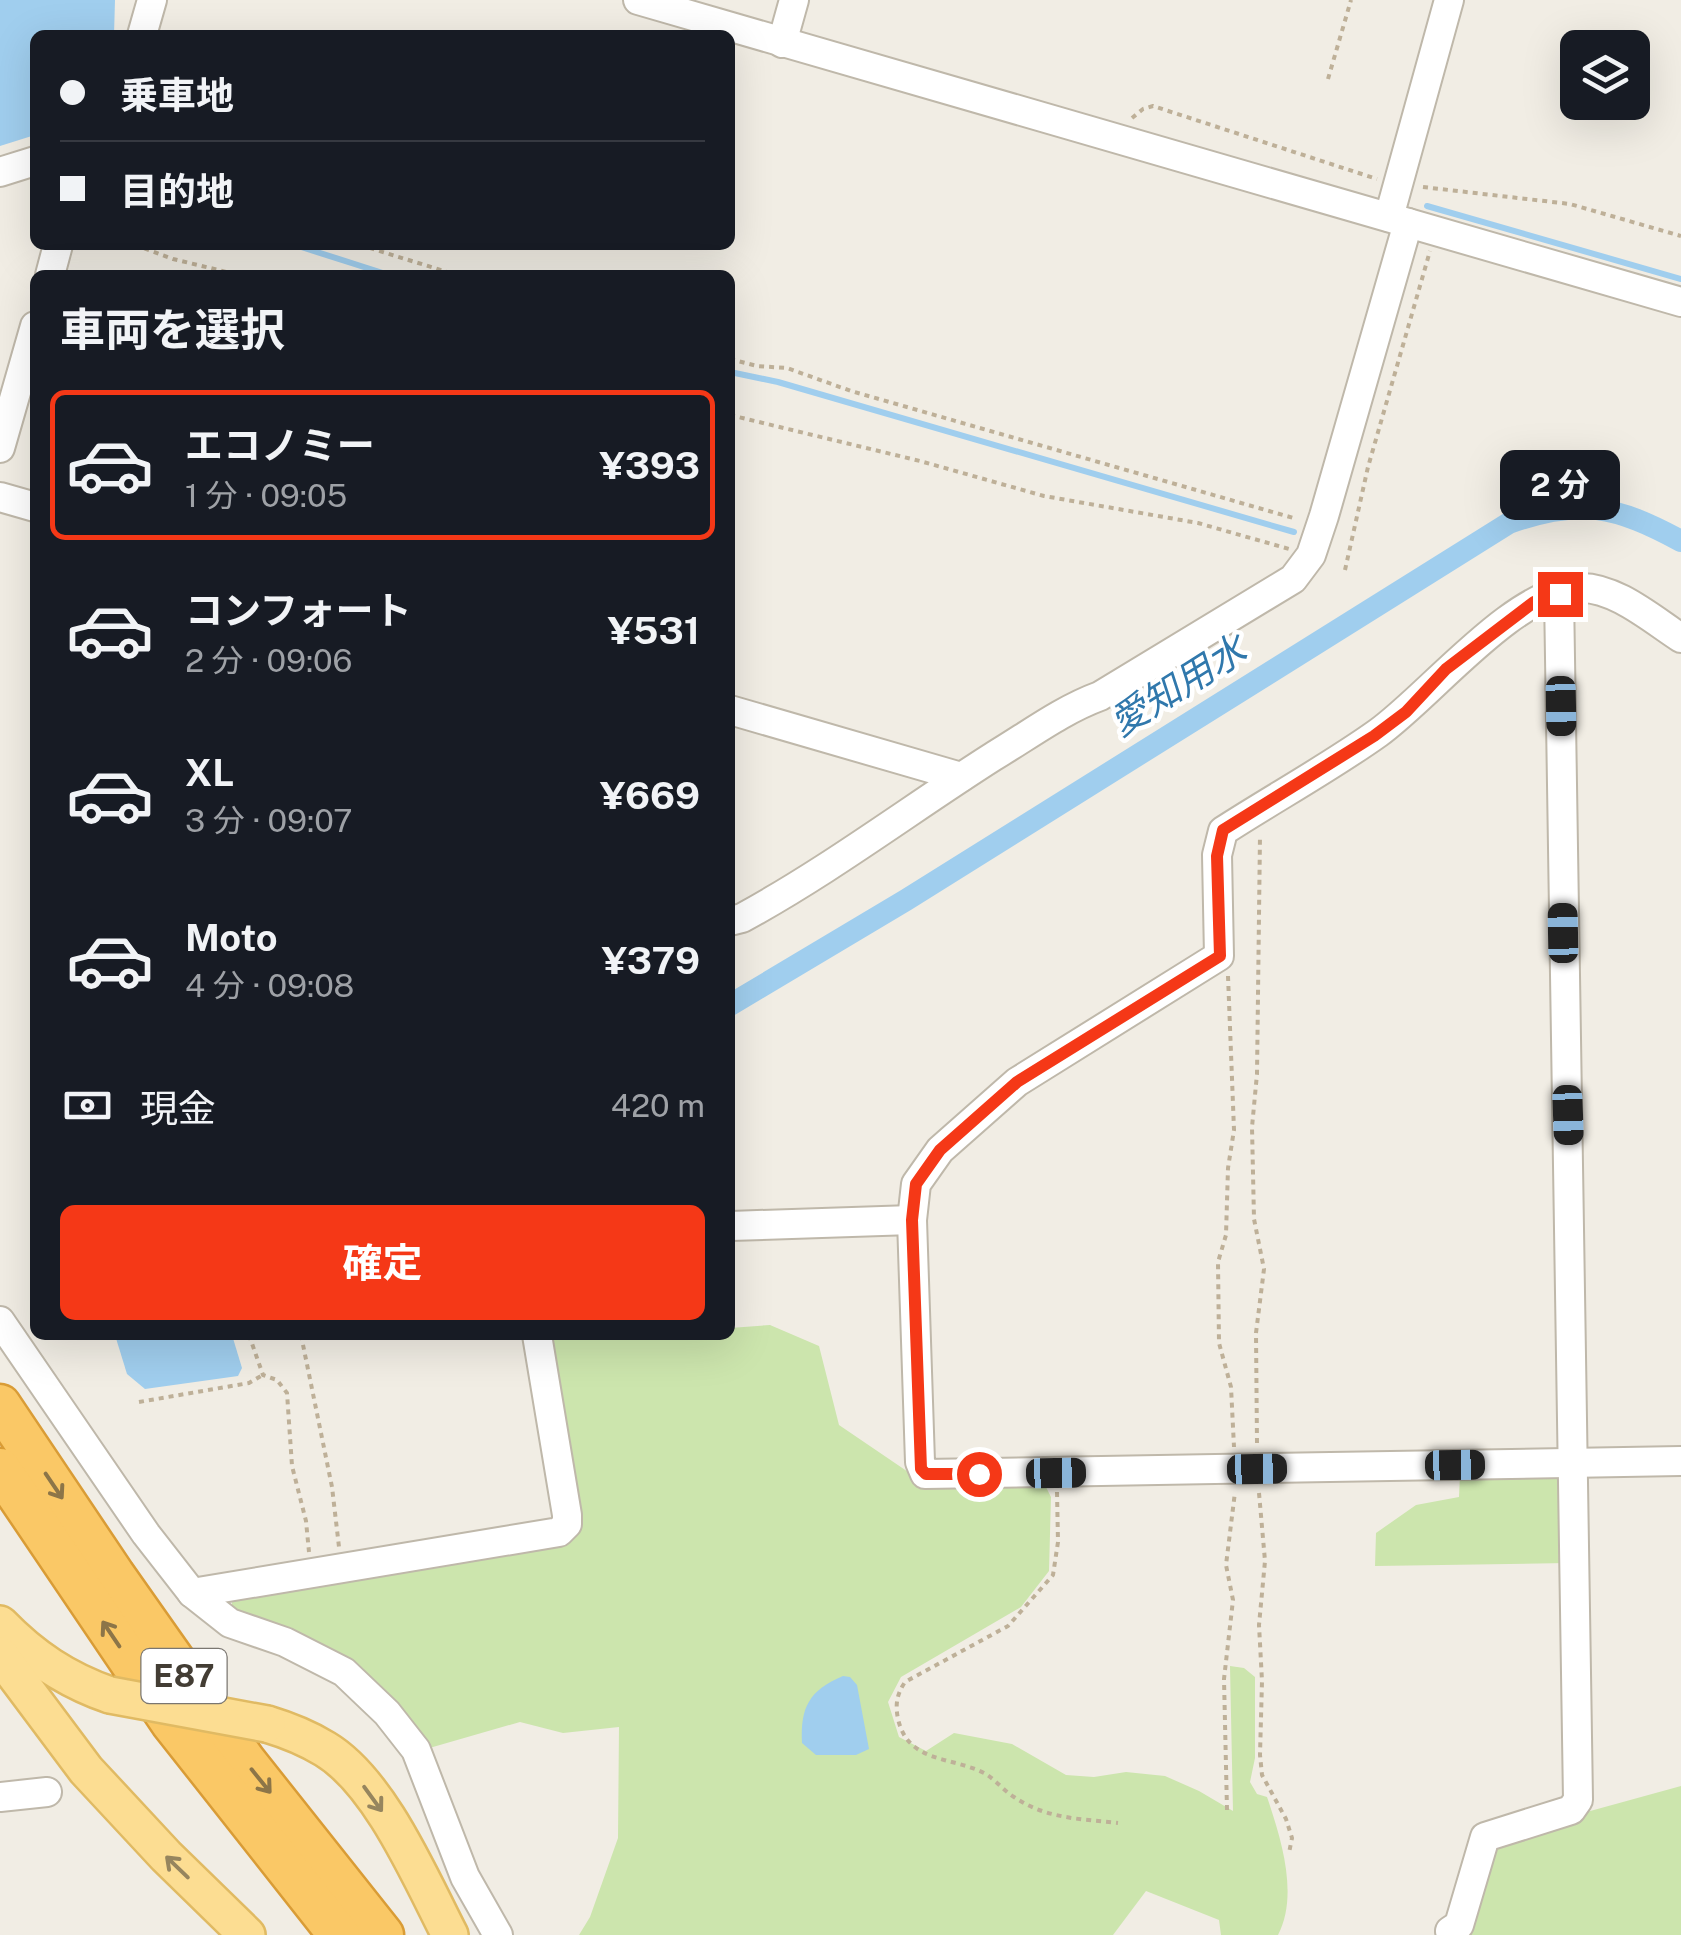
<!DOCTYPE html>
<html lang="ja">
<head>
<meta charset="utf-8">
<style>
  :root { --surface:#171b24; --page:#20242c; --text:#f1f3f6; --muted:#9ea1a6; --line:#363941; --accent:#f53817 }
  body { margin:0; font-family:"Public Sans","Noto Sans JP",sans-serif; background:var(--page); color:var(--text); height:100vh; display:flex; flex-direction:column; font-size:38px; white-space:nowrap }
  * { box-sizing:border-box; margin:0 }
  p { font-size:32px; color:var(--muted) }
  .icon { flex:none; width:55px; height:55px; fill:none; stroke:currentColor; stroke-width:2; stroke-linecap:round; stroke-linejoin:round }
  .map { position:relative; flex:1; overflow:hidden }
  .side { position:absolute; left:30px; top:270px; width:705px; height:1070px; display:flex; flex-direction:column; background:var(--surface); border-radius:15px; box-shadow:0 10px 40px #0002 }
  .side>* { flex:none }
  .top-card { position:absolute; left:30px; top:30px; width:705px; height:220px; border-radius:15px; box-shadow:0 10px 40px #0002; display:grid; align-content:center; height:220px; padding:0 30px; background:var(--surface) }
  .controls { position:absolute; left:1560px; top:30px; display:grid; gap:20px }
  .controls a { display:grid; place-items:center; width:90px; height:90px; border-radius:15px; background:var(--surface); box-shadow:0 10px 40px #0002; font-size:50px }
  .end { position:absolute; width:45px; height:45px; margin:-22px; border:12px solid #f53817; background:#fff; box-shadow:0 0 0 5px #fff }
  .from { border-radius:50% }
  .bubble { position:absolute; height:70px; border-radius:15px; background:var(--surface); box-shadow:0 10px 40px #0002; font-size:32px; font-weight:700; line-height:70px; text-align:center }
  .car { position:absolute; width:30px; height:60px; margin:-30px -15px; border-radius:12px; box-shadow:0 0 8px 2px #0007; background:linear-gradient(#222 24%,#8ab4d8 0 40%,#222 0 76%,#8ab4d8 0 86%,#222 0) }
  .top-card b { display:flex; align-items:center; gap:35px; height:95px; font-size:38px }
  .top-card b+b { border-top:2px solid var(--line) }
  .top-card i { width:25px; height:25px; background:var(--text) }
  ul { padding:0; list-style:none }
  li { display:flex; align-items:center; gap:30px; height:150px; margin:0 20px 15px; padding:0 10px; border:5px solid transparent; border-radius:15px }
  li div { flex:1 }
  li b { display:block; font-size:38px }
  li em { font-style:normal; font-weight:700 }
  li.on { border-color:var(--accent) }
  li>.icon { width:90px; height:90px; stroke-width:1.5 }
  h2 { padding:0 30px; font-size:45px; line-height:120px }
  .pay { display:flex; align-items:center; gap:25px; height:110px; padding:0 30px; font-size:38px }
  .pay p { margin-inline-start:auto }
  .cta { display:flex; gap:20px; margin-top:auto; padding:20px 30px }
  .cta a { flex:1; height:115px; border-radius:15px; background:var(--accent); color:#fff; font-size:40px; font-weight:700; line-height:115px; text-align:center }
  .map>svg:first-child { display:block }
  .green { fill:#cce5ad }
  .water { fill:#a0ceee }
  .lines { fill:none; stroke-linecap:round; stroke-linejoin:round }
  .stream { stroke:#a0ceee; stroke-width:6 }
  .canal { stroke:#a0ceee; stroke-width:22 }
  .minor-casing { stroke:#bfb8aa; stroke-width:32 }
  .major-casing { stroke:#e0ba63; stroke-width:40 }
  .highway-casing { stroke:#d99c36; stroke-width:45 }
  .path { stroke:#beb098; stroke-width:4; stroke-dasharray:5 5; stroke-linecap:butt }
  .minor { stroke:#fff; stroke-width:28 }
  .major { stroke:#fcdd92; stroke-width:35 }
  .highway { stroke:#fac866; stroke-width:40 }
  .major-bridge-casing { stroke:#e0ba63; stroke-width:40; stroke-linecap:butt }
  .major-bridge { stroke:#fcdd92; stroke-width:35 }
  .oneway { stroke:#8c7548 }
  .oneway2 { stroke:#96855e }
  .route { stroke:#f53817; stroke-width:12 }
  .labels { text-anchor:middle; stroke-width:9; stroke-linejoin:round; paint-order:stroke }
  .shield { fill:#fff; stroke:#7b7771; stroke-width:2.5 }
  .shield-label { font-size:32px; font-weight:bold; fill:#433d34 }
  .water-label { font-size:38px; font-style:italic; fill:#3078ac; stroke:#fff }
</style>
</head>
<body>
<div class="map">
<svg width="1681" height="1935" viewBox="0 0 1681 1935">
  <rect width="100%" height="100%" fill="#f1ede4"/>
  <g class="green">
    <path d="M770,1325l49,21 20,79 78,53 127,5 7,14 -2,74 -28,36 -120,70 -13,25 11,35 27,14 28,-18 58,11 54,31 28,2 32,-5 39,4 34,15 34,20 -3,-145 14,2 11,9v81l-5,24 7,12 10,3c14,41 32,98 11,138h-57l-2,-15 -73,-29 -33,44h-534l11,-18 28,-79 1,-111 -56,6 -43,-11 -94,27 -31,-43 -164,-92 2,-21 323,-53 -11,-205h185v-7z"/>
    <path d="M1460,1474l100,2 7,87 -192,3 1,-33 40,-28 43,-8z"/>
    <path d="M1681,1786v149h-215l34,-99z"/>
  </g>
  <g class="water">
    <path d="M0,0h115l-1,35h-79v100l-35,11z"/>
    <path d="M115,1335h117l10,33 -4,8 -93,13 -18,-15z"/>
    <path d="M843,1676l7,1 7,8 12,64 -13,6h-40l-14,-12c-2,-35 7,-53 41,-67z"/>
  </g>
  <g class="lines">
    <g class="stream">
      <path d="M1427,206l254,73"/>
      <path d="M295,245l94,30"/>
      <path d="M730,372l48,10 516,150"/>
    </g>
    <path class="canal" d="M730,1005l176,-105 603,-377c71,-26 107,-17 172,18"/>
    <g class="minor-casing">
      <g id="minor">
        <path d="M638,0l1043,302"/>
        <path d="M142,35l10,-35"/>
        <path d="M782,43l12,-43"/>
        <path d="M0,172l35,-11"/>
        <path d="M1389,217l60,-217"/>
        <path d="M50,275l8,-30"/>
        <path d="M0,448l35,-122"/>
        <path d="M0,497l35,10"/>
        <path d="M1681,638c-28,-18 -67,-52 -102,-50 -66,3 -148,107 -201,145 -49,35 -104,65 -155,98l-6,24 2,101 -202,126 -77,68 -24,34 -4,36 8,242 5,12 756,-13"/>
        <path d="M730,710l231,67"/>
        <path d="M730,921l12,-3c88,-48 167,-108 252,-162 35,-21 68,-46 106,-60l193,-117 18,-24 13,-39 84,-293"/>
        <path d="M730,1226l182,-6"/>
        <path d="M0,1321l146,213 46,59 38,30 55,19 59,30 43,41 29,37 49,127 33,58"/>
        <path d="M192,1593l367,-61 8,-8v-9l-30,-180"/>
        <path d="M0,1797l47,-5"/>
        <path d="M1450,1931l9,-6 26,-88 86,-27 7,-10 -19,-1206"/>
      </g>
    </g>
    <g class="major-casing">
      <g id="major">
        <path d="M0,1624c32,33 66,56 110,71"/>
        <path d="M0,1655l86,115 80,86 81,79"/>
        <path d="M267,1724c20,6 40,14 58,25 55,33 96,130 125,186"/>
      </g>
    </g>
    <g class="highway-casing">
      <g id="highway">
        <path d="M0,1405l114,170 131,186 138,174"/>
        <path d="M0,1469l171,253 168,213"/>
      </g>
    </g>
    <g class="path">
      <path d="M1328,79l23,-79"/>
      <path d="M1132,118l11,-9 10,-3 224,73"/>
      <path d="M1423,187l147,17 111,32"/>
      <path d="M135,245l38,14 66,16"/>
      <path d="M360,245l97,30"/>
      <path d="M730,359l27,7 30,2 64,23 446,128"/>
      <path d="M730,415l190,46 124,35 154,27 91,26"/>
      <path d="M1345,570l23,-103 62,-216"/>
      <path d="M1228,976l6,154 -6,38 -2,67 -8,27 1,81 12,44 3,60"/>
      <path d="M249,1335l14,40 14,5 10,13 5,73 14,55 3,31"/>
      <path d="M301,1335l31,152 7,60"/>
      <path d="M139,1402l110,-19 12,-7"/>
      <path d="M1257,1443l-1,-110 8,-64 -10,-50 -2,-92 5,-53 3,-239"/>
      <path d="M1057,1492l1,50 -5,33 -45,51 -103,56c-8,12 -10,22 -7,37 10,44 52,37 86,54 11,6 19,17 30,24 32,22 68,22 104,26"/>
      <path d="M1259,1493l6,68 -6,64 3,56 -2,74 2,20 24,44 6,19 -3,15"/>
      <path d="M1227,1810l-3,-131 9,-79 -7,-35 9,-73"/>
    </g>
    <use href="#minor" class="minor"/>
    <use href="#major" class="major"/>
    <use href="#highway" class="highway"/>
    <g class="major-bridge-casing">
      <path id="major-bridge" d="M110,1695l157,29"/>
    </g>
    <use href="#major-bridge" class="major-bridge"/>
  </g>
  <defs><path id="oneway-shaft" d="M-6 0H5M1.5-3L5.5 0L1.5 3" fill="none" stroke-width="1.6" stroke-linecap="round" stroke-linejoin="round" transform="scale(2.5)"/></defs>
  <g class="oneway">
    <use href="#oneway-shaft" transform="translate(54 1486) rotate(56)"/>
    <use href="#oneway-shaft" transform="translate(111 1634) rotate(-124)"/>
    <use href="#oneway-shaft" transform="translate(261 1781) rotate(51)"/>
  </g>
  <g class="oneway2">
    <use href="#oneway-shaft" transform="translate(373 1799) rotate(54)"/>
    <use href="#oneway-shaft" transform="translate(177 1867) rotate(-136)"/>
  </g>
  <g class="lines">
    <path class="route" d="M979,1474h-53l-5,-5 -9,-249 4,-36 24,-34 77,-68 203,-126 -3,-100 6,-26 151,-94 32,-24 40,-43 88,-67 26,-8"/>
  </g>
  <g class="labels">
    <rect class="shield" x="141.5" y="1649" width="85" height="54" rx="8"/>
    <g class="shield-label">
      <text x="184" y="1687">E87</text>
    </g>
    <g class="water-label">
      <text transform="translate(1178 686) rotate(-32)" y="13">愛知用水</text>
    </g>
  </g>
</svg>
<div class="controls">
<a><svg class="icon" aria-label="layers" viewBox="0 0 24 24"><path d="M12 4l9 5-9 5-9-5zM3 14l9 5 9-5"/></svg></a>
</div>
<i class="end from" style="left:979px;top:1474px"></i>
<i class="end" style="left:1560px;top:594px"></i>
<div class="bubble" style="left:1500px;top:450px;width:120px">2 分</div>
<i class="car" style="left:1561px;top:706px;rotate:179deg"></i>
<i class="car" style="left:1563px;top:933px;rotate:359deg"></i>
<i class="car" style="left:1568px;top:1115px;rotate:178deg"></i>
<i class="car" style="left:1455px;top:1465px;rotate:89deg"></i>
<i class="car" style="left:1257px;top:1469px;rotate:89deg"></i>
<i class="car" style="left:1056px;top:1473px;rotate:89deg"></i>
<div class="top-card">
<b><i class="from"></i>乗車地</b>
<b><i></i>目的地</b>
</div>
<section class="side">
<h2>車両を選択</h2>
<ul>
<li class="on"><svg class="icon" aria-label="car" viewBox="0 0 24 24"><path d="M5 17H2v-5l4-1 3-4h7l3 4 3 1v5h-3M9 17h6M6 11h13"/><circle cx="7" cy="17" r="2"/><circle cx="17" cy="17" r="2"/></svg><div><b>エコノミー</b><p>1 分 · 09:05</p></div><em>¥393</em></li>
<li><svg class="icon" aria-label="car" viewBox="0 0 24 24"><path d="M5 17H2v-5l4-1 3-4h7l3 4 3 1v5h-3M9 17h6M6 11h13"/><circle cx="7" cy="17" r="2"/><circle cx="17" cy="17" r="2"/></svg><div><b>コンフォート</b><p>2 分 · 09:06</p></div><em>¥531</em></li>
<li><svg class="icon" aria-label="car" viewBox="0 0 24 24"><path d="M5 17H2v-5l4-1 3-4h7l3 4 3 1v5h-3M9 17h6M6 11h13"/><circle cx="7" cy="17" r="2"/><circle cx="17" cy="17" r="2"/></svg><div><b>XL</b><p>3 分 · 09:07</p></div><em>¥669</em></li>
<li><svg class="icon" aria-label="car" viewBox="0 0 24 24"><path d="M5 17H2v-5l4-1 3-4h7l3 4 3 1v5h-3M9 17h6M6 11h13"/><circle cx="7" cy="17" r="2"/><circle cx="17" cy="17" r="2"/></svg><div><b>Moto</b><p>4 分 · 09:08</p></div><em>¥379</em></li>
</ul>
<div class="pay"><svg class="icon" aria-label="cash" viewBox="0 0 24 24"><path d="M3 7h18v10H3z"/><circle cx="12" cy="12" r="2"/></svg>現金<p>420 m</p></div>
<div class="cta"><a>確定</a></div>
</section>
</div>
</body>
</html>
